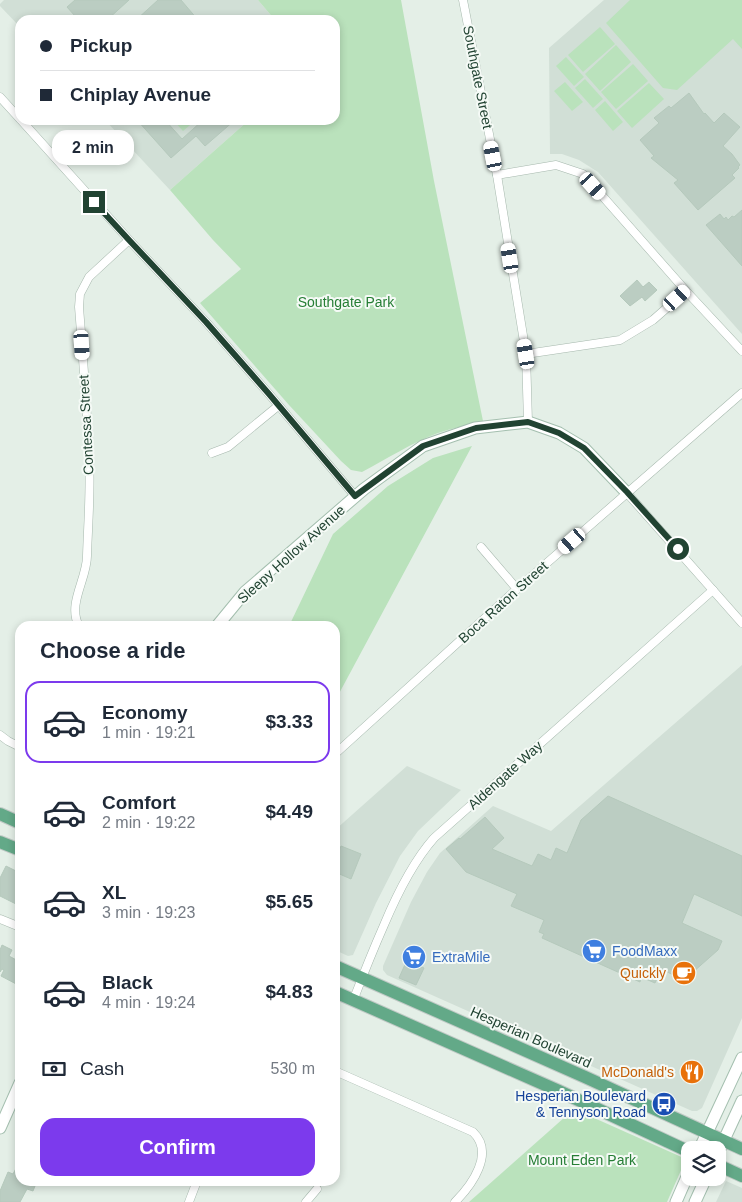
<!DOCTYPE html>
<html lang="en">
<head>
<meta charset="utf-8">
<style>
  :root { --surface:#fff; --page:#f2f2f3; --text:#1f2937; --muted:#747a83; --line:#e0e1e3; --accent:#7c3aed }
  body { margin:0; font-family:Helvetica,sans-serif; background:var(--page); color:var(--text); height:100vh; display:flex; flex-direction:column; font-size:19px; white-space:nowrap }
  * { box-sizing:border-box; margin:0 }
  p { font-size:16px; color:var(--muted) }
  .icon { flex:none; width:28px; height:28px; fill:none; stroke:currentColor; stroke-width:2; stroke-linecap:round; stroke-linejoin:round }
  .map { position:relative; flex:1; overflow:hidden }
  .sheet { position:absolute; left:15px; top:621px; width:325px; height:565px; display:flex; flex-direction:column; background:var(--surface); border-radius:15px; box-shadow:0 2px 8px #0003 }
  .sheet>* { flex:none }
  .top-card { position:absolute; left:15px; top:15px; width:325px; height:110px; border-radius:15px; box-shadow:0 2px 8px #0003; display:grid; align-content:center; height:110px; padding:0 25px; background:var(--surface) }
  .fabs { position:absolute; left:681px; top:1141px; display:grid; gap:10px }
  .fabs a { display:grid; place-items:center; width:45px; height:45px; border-radius:10px; background:var(--surface); box-shadow:0 2px 8px #0003; font-size:25px }
  .end { position:absolute; width:22px; height:22px; margin:-11px; border:6px solid #214332; background:#fff; box-shadow:0 0 0 2px #fff }
  .from { border-radius:50% }
  .bubble { position:absolute; height:35px; border-radius:15px; background:var(--surface); box-shadow:0 2px 8px #0003; font-size:16px; font-weight:700; line-height:35px; text-align:center }
  .car { position:absolute; width:15px; height:30px; margin:-15px -8px; border-radius:6px; box-shadow:0 0 4px 1px #0007; background:linear-gradient(#fff 24%,#345 0 40%,#fff 0 76%,#345 0 86%,#fff 0) }
  .top-card b { display:flex; align-items:center; gap:18px; height:48px; font-size:19px }
  .top-card b+b { border-top:1px solid var(--line) }
  .top-card i { width:12px; height:12px; background:var(--text) }
  ul { padding:0; list-style:none }
  li { display:flex; align-items:center; gap:15px; height:82px; margin:0 10px 8px; padding:0 15px; border:2px solid transparent; border-radius:15px }
  li div { flex:1 }
  li b { display:block; font-size:19px }
  li em { font-style:normal; font-weight:700 }
  li.active { border-color:var(--accent) }
  li>.icon { width:45px; height:45px; stroke-width:1.5 }
  h2 { padding:0 25px; font-size:22px; line-height:60px }
  .pay { display:flex; align-items:center; gap:12px; height:55px; padding:0 25px; font-size:19px }
  .pay p { margin-inline-start:auto }
  .cta { display:flex; gap:10px; margin-top:auto; padding:10px 25px }
  .cta a { flex:1; height:58px; border-radius:15px; background:var(--accent); color:#fff; font-size:20px; font-weight:700; line-height:58px; text-align:center }
  .map>svg:first-child { display:block }
  .built { fill:#d1dfd6 }
  .green { fill:#bae2bc }
  .building { fill:#bbcdc2; stroke:#b5c9bc }
  .lines { fill:none; stroke-linecap:round; stroke-linejoin:round }
  .street-casing { stroke:#a6b8ad; stroke-width:9 }
  .secondary-casing { stroke:#a4bfaf; stroke-width:13 }
  .primary-casing { stroke:#c1cac6; stroke-width:14 }
  .street { stroke:#fff; stroke-width:8 }
  .secondary { stroke:#fff; stroke-width:11 }
  .primary { stroke:#63a988; stroke-width:12 }
  .route { stroke:#214332; stroke-width:6 }
  .labels { text-anchor:middle; stroke-width:4; stroke-linejoin:round; paint-order:stroke }
  .street-label { font-size:14px; fill:#214332; stroke:#f5faf6 }
  .park-label { font-size:14px; fill:#267e35; stroke:#f5faf6 }
  .shop-label { font-size:14px; fill:#366cbe; stroke:#f5faf6; text-anchor:start }
  .food-label { font-size:14px; fill:#c56008; stroke:#f5faf6; text-anchor:end }
  .transit-label { font-size:14px; fill:#164399; stroke:#f5faf6; text-anchor:end }
</style>
</head>
<body>
<div class="map">
<svg width="742" height="1202" viewBox="0 0 742 1202">
  <rect width="100%" height="100%" fill="#e4efe7"/>
  <g class="built">
    <path d="M4,0h254l17,20h-255v7l-20,-21v-2z"/>
    <path d="M604,0h138v334l-144,-162 -19,-12 -17,-6h-12l-1,-106z"/>
    <path d="M105,120h144l-79,70z"/>
    <path d="M742,665v353l-40,90 -5,3h-5l-305,-136 -4,-5v-4l28,-64 16,-30 13,-19 53,-47 58,25z"/>
    <path d="M407,766l54,24 -43,41 -18,25 -24,47 -23,52 -5,1 -13,-6v-120z"/>
    <path d="M726,1181l16,7v14h-26z"/>
  </g>
  <g class="green">
    <path d="M258,0h143l33,181 49,240c-15,4 -30,7 -45,12 -27,10 -51,26 -76,39l-11,-2 -10,-9 -52,-56 -89,-102 41,-34 -28,-29 -43,-50 79,-70h86v-100h-60z"/>
    <path d="M630,0h112v49l-9,-10 -56,51 -14,-2 -57,-65z"/>
    <path d="M600,27l15,17 -32,28 -15,-17z"/>
    <path d="M616,45l15,17 -31,29 -15,-17z"/>
    <path d="M566,57l18,20 -10,9 -18,-20z"/>
    <path d="M633,64l15,17 -32,28 -15,-17z"/>
    <path d="M585,79l18,20 -10,9 -18,-20z"/>
    <path d="M565,82l18,20 -11,9 -18,-20z"/>
    <path d="M649,83l15,16 -32,29 -15,-17z"/>
    <path d="M605,101l18,21 -10,9 -18,-21z"/>
    <path d="M173,120h23l-13,11z"/>
    <path d="M472,446l-137,255v-75h-46l44,-92 55,-48 45,-28z"/>
    <path d="M574,1109l112,50 -19,43h-198z"/>
  </g>
  <g class="building">
    <path d="M75,0h54l-22,20h-37l5,-4 -8,-9z"/>
    <path d="M158,0h23l17,20h-62z"/>
    <path d="M689,93l15,21 1,-1 9,10 10,-10 16,14 -17,19 9,8 8,11 -2,2 1,1 -7,7 3,3 -37,32 -24,-27 4,-3 -27,-22 3,-2 -14,-16 19,-17 -5,-5 15,-12 2,2z"/>
    <path d="M137,120h28l17,19 21,-19h32l-30,26 -9,-10 -25,22z"/>
    <path d="M742,210v56l-36,-41 14,-11 4,5 2,-2 2,3 4,-4 2,1z"/>
    <path d="M637,280l6,7 6,-5 8,8 -12,11 -3,-4 -12,9 -10,-10z"/>
    <path d="M608,796l134,60v60l-48,-22 -12,29 40,18 -4,9 -34,30 -23,-11 -6,14 -14,-6 -1,5 -98,-44 2,-4 -5,-2 5,-12 -33,-14 6,-12 -51,-22 -20,-23 13,-11 1,1 25,-22 19,21 -12,11 40,17 6,-12 13,6 5,-12 11,5 14,-33z"/>
    <path d="M341,846l20,8 -10,25 -16,-7v-10z"/>
    <path d="M6,866l14,7v33l-20,-10v-18z"/>
    <path d="M2,945l10,5 -3,6 11,6v24l-19,-10 3,-6 -2,-1 -2,3v-22z"/>
    <path d="M407,960l17,8 -8,17 -17,-7z"/>
    <path d="M20,1161v20h17l-4,10 -6,-2 -7,13h-20v-11l8,-19 5,2z"/>
  </g>
  <g class="lines">
    <g class="street-casing">
      <g id="street">
        <path d="M463,0l34,175 29,179 2,68"/>
        <path d="M0,97l20,22"/>
        <path d="M21,120l108,120 77,82 63,72 86,102"/>
        <path d="M497,175l59,-10 27,9 103,117 56,60"/>
        <path d="M526,354l94,-14 33,-20 33,-29"/>
        <path d="M212,453l16,-6 50,-41"/>
        <path d="M627,493l115,130"/>
        <path d="M481,547l36,42"/>
        <path d="M79,626c-12,-22 8,-47 8,-70 1,-33 4,-67 2,-100 -2,-49 -6,-99 -10,-149l1,-13 9,-17 40,-37"/>
        <path d="M0,735l8,6 12,6"/>
        <path d="M335,754l182,-165 225,-196"/>
        <path d="M0,919l20,8"/>
        <path d="M353,1001c10,-26 20,-51 31,-76 13,-31 28,-62 50,-87l279,-248"/>
        <path d="M335,1071l138,61c22,21 -1,53 -18,70"/>
        <path d="M189,1202l8,-21"/>
        <path d="M306,1202l11,-13"/>
      </g>
    </g>
    <g class="secondary-casing">
      <g id="secondary">
        <path d="M217,626l28,-34 119,-103 59,-43 52,-18 53,-6 31,11 25,15 43,45"/>
        <path d="M0,1128l20,-45"/>
        <path d="M699,1150l43,-92"/>
        <path d="M718,1153l24,-52"/>
        <path d="M676,1202l14,-32"/>
        <path d="M695,1202l11,-24"/>
      </g>
    </g>
    <g class="primary-casing">
      <g id="primary">
        <path d="M0,814l20,9"/>
        <path d="M0,842l20,8"/>
        <path d="M335,966l250,111 157,72"/>
        <path d="M335,992l224,99 131,61"/>
        <path d="M718,1165l24,11"/>
      </g>
    </g>
    <use href="#street" class="street"/>
    <use href="#secondary" class="secondary"/>
    <use href="#primary" class="primary"/>
  </g>
  <g class="lines">
    <path class="route" d="M94,202l35,38 77,82 63,72 86,102 68,-50 53,-18 52,-6 31,11 25,15 43,44 51,57"/>
  </g>
  <defs>
    <g id="supermarket-disc" transform="scale(1.25)"><circle r="9.5" fill="#3f7fe0" stroke="#f5faf6"/><path d="M-6-5.5h2.5l.6 2H6L4.5 2H-2.5L-4.4-4H-6ZM-1.5 3.2a1.3 1.3 0 1 0 .1 0ZM3 3.2a1.3 1.3 0 1 0 .1 0Z" fill="#fff"/></g>
    <g id="cafe-disc" transform="scale(1.25)"><circle r="9.5" fill="#e8710a" stroke="#f5faf6"/><path d="M-5.5-4.5H6V0H3Q3 3.5 0 3.5H-2.5Q-5.5 3.5-5.5 0ZM3-3.2v2h1.7v-2ZM-6 4.5H4V6H-6Z" fill="#fff"/></g>
    <g id="restaurant-disc" transform="scale(1.25)"><circle r="9.5" fill="#e8710a" stroke="#f5faf6"/><path d="M-5-6h1v4h1v-4h1v4h1v-4h1v5L-1.5 .5V6h-2V.5L-5-1ZM5-6V6H3V1.5H1.5Q1.5-4 5-6Z" fill="#fff"/></g>
    <g id="bus-disc" transform="scale(1.25)"><circle r="9.5" fill="#1a4fb4" stroke="#f5faf6"/><path d="M-5-6H5V4H4V6H2V4H-2V6H-4V4H-5ZM-3.5-4V0h7V-4ZM-3.5 1.2v1.5H-2V1.2ZM2 1.2v1.5H3.5V1.2Z" fill="#fff"/></g>
  </defs>
  <g fill-rule="evenodd">
    <use href="#supermarket-disc" x="594" y="951"/>
    <use href="#supermarket-disc" x="414" y="957"/>
    <use href="#cafe-disc" x="684" y="973"/>
    <use href="#restaurant-disc" x="692" y="1072"/>
    <use href="#bus-disc" x="664" y="1104"/>
  </g>
  <g class="labels">
    <g class="street-label">
      <text transform="translate(478 77) rotate(79)" y="5">Southgate Street</text>
      <text transform="translate(86 425) rotate(-93)" y="5">Contessa Street</text>
      <text transform="translate(291 554) rotate(-42)" y="5">Sleepy Hollow Avenue</text>
      <text transform="translate(503 602) rotate(-42)" y="5">Boca Raton Street</text>
      <text transform="translate(505 775) rotate(-42)" y="5">Aldengate Way</text>
      <text transform="translate(531 1037) rotate(24)" y="5">Hesperian Boulevard</text>
    </g>
    <g class="park-label">
      <text x="346" y="307">Southgate Park</text>
      <text x="582" y="1165">Mount Eden Park</text>
    </g>
    <g class="shop-label">
      <text x="612" y="956">FoodMaxx</text>
      <text x="432" y="962">ExtraMile</text>
    </g>
    <g class="food-label">
      <text x="666" y="978">Quickly</text>
      <text x="674" y="1077">McDonald's</text>
    </g>
    <g class="transit-label">
      <text x="646" y="1101">Hesperian Boulevard<tspan x="646" dy="16">&amp; Tennyson Road</tspan></text>
    </g>
  </g>
</svg>
<div class="fabs">
<a><svg class="icon" aria-label="layers" viewBox="0 0 24 24"><path d="M12 4l9 5-9 5-9-5zM3 14l9 5 9-5"/></svg></a>
</div>
<i class="end from" style="left:678px;top:549px"></i>
<i class="end" style="left:94px;top:202px"></i>
<div class="bubble" style="left:52px;top:130px;width:82px">2 min</div>
<i class="car" style="left:493px;top:156px;rotate:349deg"></i>
<i class="car" style="left:593px;top:186px;rotate:138deg"></i>
<i class="car" style="left:510px;top:258px;rotate:351deg"></i>
<i class="car" style="left:677px;top:298px;rotate:48deg"></i>
<i class="car" style="left:82px;top:345px;rotate:176deg"></i>
<i class="car" style="left:526px;top:354px;rotate:351deg"></i>
<i class="car" style="left:572px;top:541px;rotate:229deg"></i>
<div class="top-card">
<b><i class="from"></i>Pickup</b>
<b><i></i>Chiplay Avenue</b>
</div>
<section class="sheet">
<h2>Choose a ride</h2>
<ul>
<li class="active"><svg class="icon" aria-label="car" viewBox="0 0 24 24"><path d="M5 17H2v-5l4-1 3-4h7l3 4 3 1v5h-3M9 17h6M6 11h13"/><circle cx="7" cy="17" r="2"/><circle cx="17" cy="17" r="2"/></svg><div><b>Economy</b><p>1 min · 19:21</p></div><em>$3.33</em></li>
<li><svg class="icon" aria-label="car" viewBox="0 0 24 24"><path d="M5 17H2v-5l4-1 3-4h7l3 4 3 1v5h-3M9 17h6M6 11h13"/><circle cx="7" cy="17" r="2"/><circle cx="17" cy="17" r="2"/></svg><div><b>Comfort</b><p>2 min · 19:22</p></div><em>$4.49</em></li>
<li><svg class="icon" aria-label="car" viewBox="0 0 24 24"><path d="M5 17H2v-5l4-1 3-4h7l3 4 3 1v5h-3M9 17h6M6 11h13"/><circle cx="7" cy="17" r="2"/><circle cx="17" cy="17" r="2"/></svg><div><b>XL</b><p>3 min · 19:23</p></div><em>$5.65</em></li>
<li><svg class="icon" aria-label="car" viewBox="0 0 24 24"><path d="M5 17H2v-5l4-1 3-4h7l3 4 3 1v5h-3M9 17h6M6 11h13"/><circle cx="7" cy="17" r="2"/><circle cx="17" cy="17" r="2"/></svg><div><b>Black</b><p>4 min · 19:24</p></div><em>$4.83</em></li>
</ul>
<div class="pay"><svg class="icon" aria-label="cash" viewBox="0 0 24 24"><path d="M3 7h18v10H3z"/><circle cx="12" cy="12" r="2"/></svg>Cash<p>530 m</p></div>
<div class="cta"><a>Confirm</a></div>
</section>
</div>
</body>
</html>
